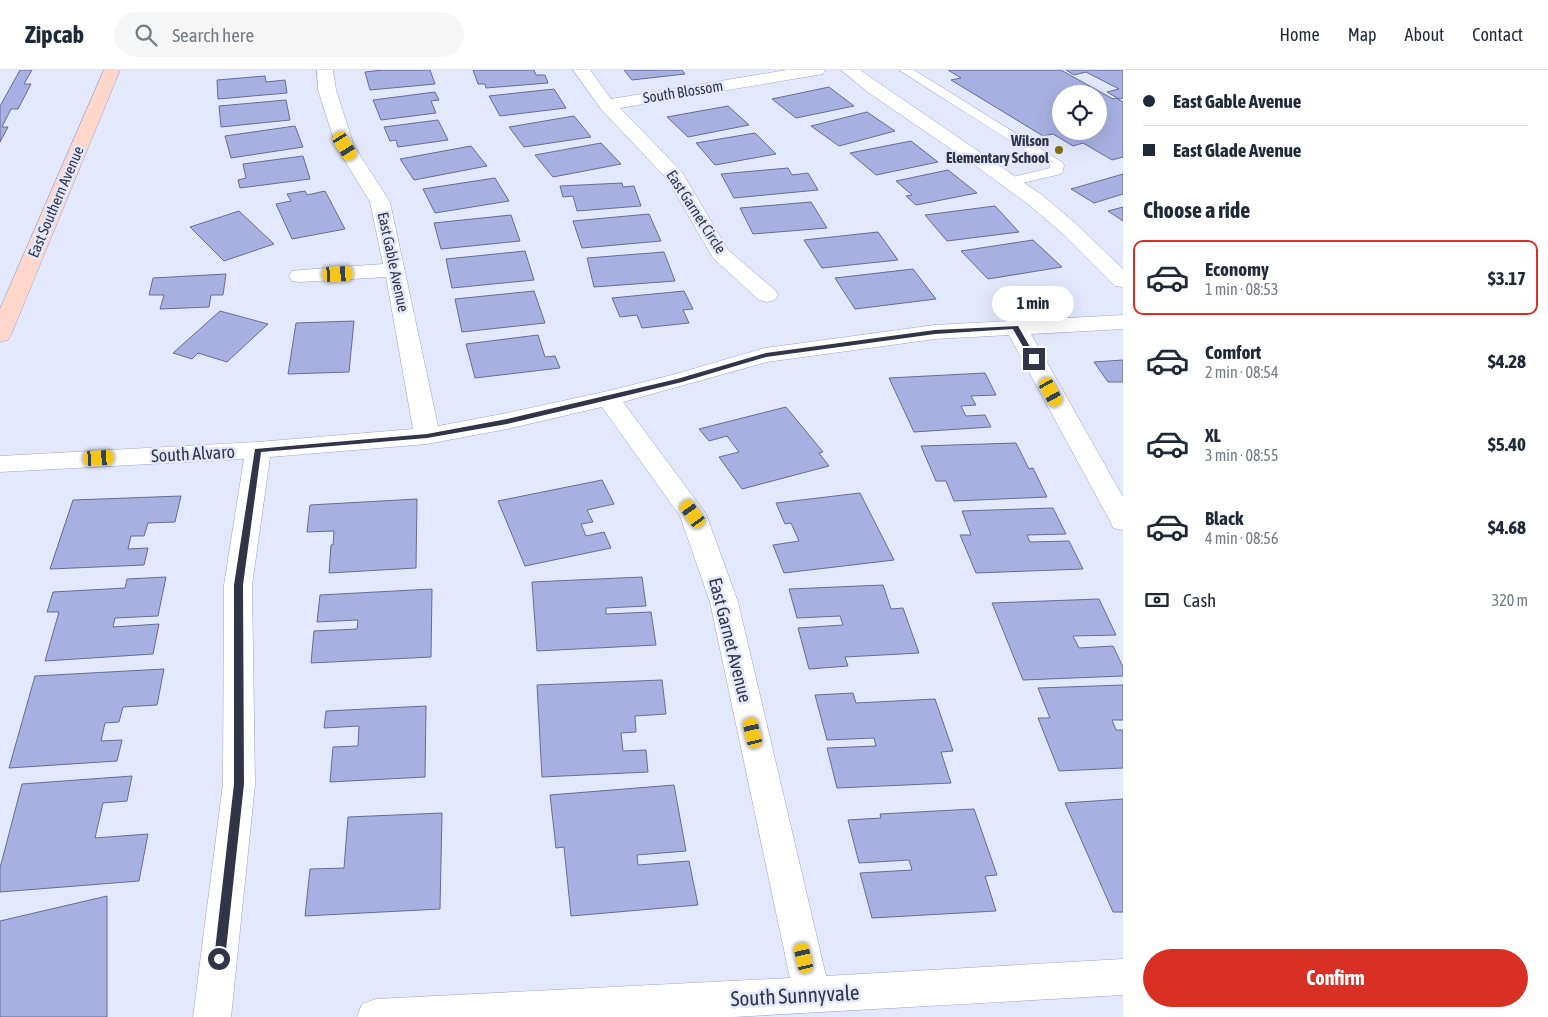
<!DOCTYPE html>
<html lang="en">
<head>
<meta charset="utf-8">
<style>
  :root { --surface:#fff; --page:#f6f6f7; --text:#1f2937; --muted:#747a83; --line:#e0e1e3; --accent:#d93025 }
  body { margin:0; font-family:"Asap Condensed",sans-serif; background:var(--page); color:var(--text); height:100vh; display:flex; flex-direction:column; font-size:19px; white-space:nowrap }
  * { box-sizing:border-box; margin:0 }
  p { font-size:16px; color:var(--muted) }
  .icon { flex:none; width:28px; height:28px; fill:none; stroke:currentColor; stroke-width:2; stroke-linecap:round; stroke-linejoin:round }
  .map { position:relative; flex:1; overflow:hidden }
  .panel { display:flex; flex-direction:column; background:var(--surface); width:425px }
  .panel>* { flex:none }
  .hud { display:grid; align-content:center; height:110px; padding:0 20px; background:var(--surface) }
  .controls { position:absolute; left:1052px; top:15px; display:grid; gap:10px }
  .controls a { display:grid; place-items:center; width:55px; height:55px; border-radius:50%; background:var(--surface); box-shadow:0 5px 20px #0002; font-size:25px }
  .end { position:absolute; width:22px; height:22px; margin:-11px; border:6px solid #323548; background:#fff; box-shadow:0 0 0 2px #fff }
  .from { border-radius:50% }
  .bubble { position:absolute; height:35px; border-radius:18px; background:var(--surface); box-shadow:0 5px 20px #0002; font-size:16px; font-weight:700; line-height:35px; text-align:center }
  .car { position:absolute; width:15px; height:30px; margin:-15px -8px; border-radius:6px; box-shadow:0 0 4px 1px #0007; background:linear-gradient(#f5c518 24%,#345 0 40%,#f5c518 0 76%,#345 0 86%,#f5c518 0) }
  .hud b { display:flex; align-items:center; gap:18px; height:48px; font-size:19px }
  .hud b+b { border-top:1px solid var(--line) }
  .hud i { width:12px; height:12px; background:var(--text) }
  ul { padding:0; list-style:none }
  li { display:flex; align-items:center; gap:15px; height:75px; margin:0 10px 8px; padding:0 10px; border:2px solid transparent; border-radius:10px }
  li div { flex:1 }
  li b { display:block; font-size:19px }
  li em { font-style:normal; font-weight:700 }
  li.active { border-color:var(--accent) }
  li>.icon { width:45px; height:45px; stroke-width:1.5 }
  h2 { padding:0 20px; font-size:22px; line-height:60px }
  .pay { display:flex; align-items:center; gap:12px; height:55px; padding:0 20px; font-size:19px }
  .pay p { margin-inline-start:auto }
  .cta { display:flex; gap:10px; margin-top:auto; padding:10px 20px }
  .cta a { flex:1; height:58px; border-radius:30px; background:var(--accent); color:#fff; font-size:20px; font-weight:700; line-height:58px; text-align:center }
  header { display:flex; align-items:center; gap:30px; box-sizing:border-box; height:70px; padding:0 25px; background:var(--surface); border-bottom:1px solid var(--line) }
  header strong { font-size:24px }
  nav { display:flex; gap:28px; margin-inline-start:auto; font-size:18px }
  .search { width:350px; height:45px; background:var(--page); display:flex; align-items:center; gap:12px; box-sizing:border-box; padding:0 18px; border-radius:28px; color:var(--muted); font-size:19px }
  main { display:flex; flex:1; min-height:0 }
  .map>svg:first-child { display:block }
  .building { fill:#a8b0e1; stroke:#656c98; fill-rule:evenodd }
  .lines { fill:none; stroke-linecap:round; stroke-linejoin:round }
  .service-casing { stroke:#9aa2d2; stroke-width:1 }
  .minor-casing { stroke:#9aa2d2; stroke-width:1 }
  .secondary-casing { stroke:#9aa2d2; stroke-width:1 }
  .service { fill:#fff; fill-rule:evenodd }
  .minor { fill:#fff; fill-rule:evenodd }
  .secondary { fill:#fed6ca; fill-rule:evenodd }
  .route { fill:#323548 }
  .poi-dot { fill:#826f0e; stroke:#e4e8fc; stroke-width:2 }
  .labels { text-anchor:middle; stroke-width:5; stroke-linejoin:round; paint-order:stroke }
  .far-street-label { font-size:15px; fill:#323548; stroke:#e4e8fc }
  .far-poi-label { font-size:15px; font-weight:bold; fill:#323548; stroke:#e4e8fc; text-anchor:end }
  .street-label { font-size:18px; fill:#323548; stroke:#e4e8fc }
  .near-street-label { font-size:21px; fill:#323548; stroke:#e4e8fc }
</style>
</head>
<body>
<header>
<strong>Zipcab</strong>
<div class="search"><svg class="icon" aria-label="search" viewBox="0 0 24 24"><circle cx="10" cy="10" r="6"/><path d="M15 15l6 6"/></svg>Search here</div>
<nav><a>Home</a><a>Map</a><a>About</a><a>Contact</a></nav>
</header>
<main>
<div class="map">
<svg width="1123" height="947" viewBox="0 0 1123 947">
  <rect width="100%" height="100%" fill="#e4e8fc"/>
  <g class="building">
    <path d="M20,0h12l-8,14h7l-13,25h-7l-9,18h6l-8,15v-36z"/>
    <path d="M383,0h47l5,14 -65,6 -5,-18z"/>
    <path d="M473,0h61l2,5h9l3,8 -62,5 -1,-4h-7z"/>
    <path d="M624,0h58l3,4 -53,6z"/>
    <path d="M948,0h113l52,29 3,-1 7,4v55l-11,3 -29,-17 -10,3 -20,-12 -10,2 -92,-56 10,-2zM1061,24h38v37h-38z"/>
    <path d="M1066,0h57v28l-4,1 -12,-7 12,-3 -33,-17 -12,3z"/>
    <path d="M265,6l1,6 19,-2 2,13 -69,6 -1,-19z"/>
    <path d="M829,17l25,19 -58,12 -24,-19z"/>
    <path d="M554,19l12,19 -66,8 -11,-20z"/>
    <path d="M435,22l4,8 -8,1 5,12 -55,7 -8,-20z"/>
    <path d="M286,30l4,20 -69,7 -2,-21z"/>
    <path d="M728,36l21,19 -61,12 -21,-20z"/>
    <path d="M867,42l28,19 -56,15 -28,-20z"/>
    <path d="M574,46l17,21 -67,10 -15,-20z"/>
    <path d="M438,50l10,20 -50,7 -2,-7 -6,1 -6,-14z"/>
    <path d="M295,56l8,21 -72,11 -6,-22z"/>
    <path d="M755,63l21,21 -61,11 -19,-22z"/>
    <path d="M911,71l27,21 -62,13 -26,-22z"/>
    <path d="M601,73l20,21 -68,13 -18,-22z"/>
    <path d="M471,76l16,20 -73,14 -14,-21z"/>
    <path d="M303,86l7,23 -70,9 -2,-8 8,-2 -3,-14z"/>
    <path d="M788,98l4,7 16,-2 10,17 -84,8 -13,-24z"/>
    <path d="M948,100l29,23 -61,12 -10,-9 6,-1 -16,-14z"/>
    <path d="M1123,104v20l-29,9 -23,-14z"/>
    <path d="M495,108l14,23 -74,12 -12,-24z"/>
    <path d="M622,113l1,4 11,-1 7,20 -64,5 -4,-15 -10,1 -3,-11z"/>
    <path d="M305,121l2,4 18,-4 20,38 -53,10 -16,-35 15,-3 -4,-7z"/>
    <path d="M811,132l16,26 -74,6 -13,-26z"/>
    <path d="M995,136l24,26 -72,9 -22,-26z"/>
    <path d="M1123,137v14l-15,-10z"/>
    <path d="M239,141l35,33 -50,17 -34,-34z"/>
    <path d="M649,144l12,27 -79,7 -9,-27z"/>
    <path d="M511,145l9,26 -79,8 -7,-26z"/>
    <path d="M878,162l20,28 -76,8 -18,-28z"/>
    <path d="M1033,170l29,27 -74,12 -27,-28z"/>
    <path d="M525,181l9,29 -82,8 -6,-29z"/>
    <path d="M664,182l11,29 -81,6 -7,-29z"/>
    <path d="M913,199l23,30 -81,10 -20,-31z"/>
    <path d="M226,204l-3,21h-12l-2,12 -49,2 4,-14h-15l4,-17z"/>
    <path d="M534,221l11,32 -83,9 -7,-33z"/>
    <path d="M684,221l9,18 -10,1 6,13 -47,5 -5,-13 -17,2 -8,-19z"/>
    <path d="M220,241l48,13 -41,38 -29,-9 -6,6 -19,-6z"/>
    <path d="M354,251l-5,51 -61,2 8,-51z"/>
    <path d="M538,265l7,22 10,-1 5,12 -85,10 -9,-34z"/>
    <path d="M1123,290v22h-15l-14,-20z"/>
    <path d="M985,303l11,22 -25,1 5,9 -15,1 5,10 19,-1 6,12 -77,5 -25,-54z"/>
    <path d="M786,337l37,45 -4,1 10,13 -87,23 -23,-32 20,-5 -12,-16 -18,5 -10,-12z"/>
    <path d="M1016,373l13,26 4,-1 14,29 -93,4 -8,-20h-10l-15,-35z"/>
    <path d="M602,410l12,24 -27,6 6,12 -12,2 5,12 18,-4 7,16 -86,18 -27,-65z"/>
    <path d="M860,423l34,67 -110,13 -11,-28 26,-4 -8,-18 -6,1 -9,-21z"/>
    <path d="M181,426l-6,26 -27,1 -4,13h-13l-3,13 20,-1 -4,17 -94,4 23,-69z"/>
    <path d="M417,429l-1,69 -87,5 2,-28h2l1,-14 -27,1 3,-27z"/>
    <path d="M1053,438l13,26 -39,1 3,7 39,-1 14,28 -107,4 -16,-38h11l-9,-24z"/>
    <path d="M166,507l-8,39 -43,2 -2,9 46,-3 -6,30 -108,7 14,-49h-12l6,-20 72,-4 2,-9z"/>
    <path d="M642,507l4,29 -40,2v6l45,-2 5,33 -119,6 -5,-69z"/>
    <path d="M883,515l8,24 12,-1 16,45 -74,4 3,9 -39,3 -11,-41 45,-3 -3,-9 -43,2 -8,-29z"/>
    <path d="M432,519l-1,68 -120,6 3,-32 43,-2 1,-9 -41,2 3,-27z"/>
    <path d="M1099,529l17,36 -43,1 6,12 34,-2 10,21v9l-100,4 -31,-77z"/>
    <path d="M164,599l-7,36 -34,2 -4,15 -14,1 -4,18 21,-1 -5,21 -108,7 26,-92z"/>
    <path d="M662,610l4,34 -31,2 1,16 -15,1 2,18 23,-1 2,22 -106,5 -5,-92z"/>
    <path d="M1123,615v35h-11l4,10h7v38l-64,3 -21,-53h12l-12,-30z"/>
    <path d="M853,623l3,10 79,-4 18,52 -12,1 10,31 -114,5 -10,-40 49,-2 -2,-8 -47,2 -12,-45z"/>
    <path d="M426,636l-1,71 -95,5 3,-35 25,-1 1,-20 -35,2 2,-17z"/>
    <path d="M132,706l-5,25 -24,2 -8,35 53,-4 -9,47 -139,11v-24l22,-84z"/>
    <path d="M674,715l12,66 -49,4 1,10 51,-4 9,44 -127,11 -7,-69 -8,1 -6,-53z"/>
    <path d="M1123,729v113h-10l-48,-109z"/>
    <path d="M974,739l23,66 -12,1 11,35 -124,7 -12,-45 52,-3 -3,-10 -50,3 -11,-43 33,-2 -1,-4z"/>
    <path d="M442,743l-2,96 -135,7 5,-47 34,-1 4,-51z"/>
    <path d="M107,826v121h-107v-96z"/>
  </g>
  <g class="lines">
    <g class="service-casing">
      <path id="service" d="M899,0h15l148,92 2,3 -1,6 -2,3 -51,12 -5,-1 -2,-3 2,-3 45,-11v-2z"/>
    </g>
    <g class="minor-casing">
      <g id="minor">
        <path d="M317,0h16l3,20 18,56 36,56 48,224 69,-13 101,-22 64,-16 93,-27 170,-23 188,-10v14l-92,5 92,163v33l-10,-2 -3,-7 -101,-186 -74,4 -168,23 -144,40 83,112 32,88 88,374 297,-17v36l-390,22h-376l5,-13 14,-5 414,-21 -80,-376 -30,-86 -78,-109 -95,22 -80,15 -157,13 -18,128 3,199 -24,233h-38l30,-233 1,-199 20,-126 -244,13v-16l258,-14 155,-13 -27,-152 -86,5 -8,-1 -3,-5 3,-5 8,-1 83,-6 -13,-62 -34,-56 -18,-56z"/>
        <path d="M573,0h17l21,29 176,-29h38l-2,4 -6,1 -197,33 62,64 46,78 47,40 3,5 -3,5 -8,2 -8,-2 -46,-42 -46,-79 -66,-70z"/>
        <path d="M841,0h19l182,125 33,28 48,46v18l-8,-1 -54,-54 -33,-28 -52,-38 -107,-73z"/>
      </g>
    </g>
    <g class="secondary-casing">
      <path id="secondary" d="M104,0h16l-109,265 -3,5 -8,2v-33z"/>
    </g>
    <use href="#service" class="service"/>
    <use href="#minor" class="minor"/>
    <use href="#secondary" class="secondary"/>
  </g>
  <path class="route" d="M1018,256l19,33 -1,2h-5l-18,-32 -78,5 -169,23 -84,25 -74,18 -101,24 -80,14 -166,14 -18,133 1,199 -19,175 -2,3 -4,2 -4,-2 -1,-3 20,-175v-199l21,-136 172,-15 80,-15 170,-40 89,-26 169,-23z"/>
  <circle class="poi-dot" cx="1059" cy="80" r="5"/>
  <g class="labels">
    <g class="far-street-label">
      <text transform="translate(683 22) rotate(-9)" y="5">South Blossom</text>
      <text transform="translate(56 132) rotate(-67)" y="5">East Southern Avenue</text>
      <text transform="translate(696 142) rotate(57)" y="5">East Garnet Circle</text>
      <text transform="translate(393 192) rotate(78)" y="5">East Gable Avenue</text>
    </g>
    <g class="far-poi-label">
      <text x="1049" y="76">Wilson<tspan x="1049" dy="17">Elementary School</tspan></text>
    </g>
    <g class="street-label">
      <text transform="translate(193 384) rotate(-3)" y="6">South Alvaro</text>
      <text transform="translate(730 570) rotate(76)" y="6">East Garnet Avenue</text>
    </g>
    <g class="near-street-label">
      <text transform="translate(795 926) rotate(-3)" y="7">South Sunnyvale</text>
    </g>
  </g>
</svg>
<div class="controls">
<a><svg class="icon" aria-label="locate" viewBox="0 0 24 24"><circle cx="12" cy="12" r="6"/><path d="M12 2v4M12 18v4M2 12h4M18 12h4"/></svg></a>
</div>
<i class="end from" style="left:219px;top:889px"></i>
<i class="end" style="left:1034px;top:289px"></i>
<div class="bubble" style="left:992px;top:216px;width:82px">1 min</div>
<i class="car" style="left:345px;top:76px;rotate:148deg"></i>
<i class="car" style="left:338px;top:204px;rotate:87deg"></i>
<i class="car" style="left:1051px;top:322px;rotate:151deg"></i>
<i class="car" style="left:99px;top:388px;rotate:87deg"></i>
<i class="car" style="left:693px;top:444px;rotate:324deg"></i>
<i class="car" style="left:753px;top:663px;rotate:347deg"></i>
<i class="car" style="left:804px;top:888px;rotate:347deg"></i>
</div>
<section class="panel">
<div class="hud">
<b><i class="from"></i>East Gable Avenue</b>
<b><i></i>East Glade Avenue</b>
</div>
<h2>Choose a ride</h2>
<ul>
<li class="active"><svg class="icon" aria-label="car" viewBox="0 0 24 24"><path d="M5 17H2v-5l4-1 3-4h7l3 4 3 1v5h-3M9 17h6M6 11h13"/><circle cx="7" cy="17" r="2"/><circle cx="17" cy="17" r="2"/></svg><div><b>Economy</b><p>1 min · 08:53</p></div><em>$3.17</em></li>
<li><svg class="icon" aria-label="car" viewBox="0 0 24 24"><path d="M5 17H2v-5l4-1 3-4h7l3 4 3 1v5h-3M9 17h6M6 11h13"/><circle cx="7" cy="17" r="2"/><circle cx="17" cy="17" r="2"/></svg><div><b>Comfort</b><p>2 min · 08:54</p></div><em>$4.28</em></li>
<li><svg class="icon" aria-label="car" viewBox="0 0 24 24"><path d="M5 17H2v-5l4-1 3-4h7l3 4 3 1v5h-3M9 17h6M6 11h13"/><circle cx="7" cy="17" r="2"/><circle cx="17" cy="17" r="2"/></svg><div><b>XL</b><p>3 min · 08:55</p></div><em>$5.40</em></li>
<li><svg class="icon" aria-label="car" viewBox="0 0 24 24"><path d="M5 17H2v-5l4-1 3-4h7l3 4 3 1v5h-3M9 17h6M6 11h13"/><circle cx="7" cy="17" r="2"/><circle cx="17" cy="17" r="2"/></svg><div><b>Black</b><p>4 min · 08:56</p></div><em>$4.68</em></li>
</ul>
<div class="pay"><svg class="icon" aria-label="cash" viewBox="0 0 24 24"><path d="M3 7h18v10H3z"/><circle cx="12" cy="12" r="2"/></svg>Cash<p>320 m</p></div>
<div class="cta"><a>Confirm</a></div>
</section>
</main>
</body>
</html>
